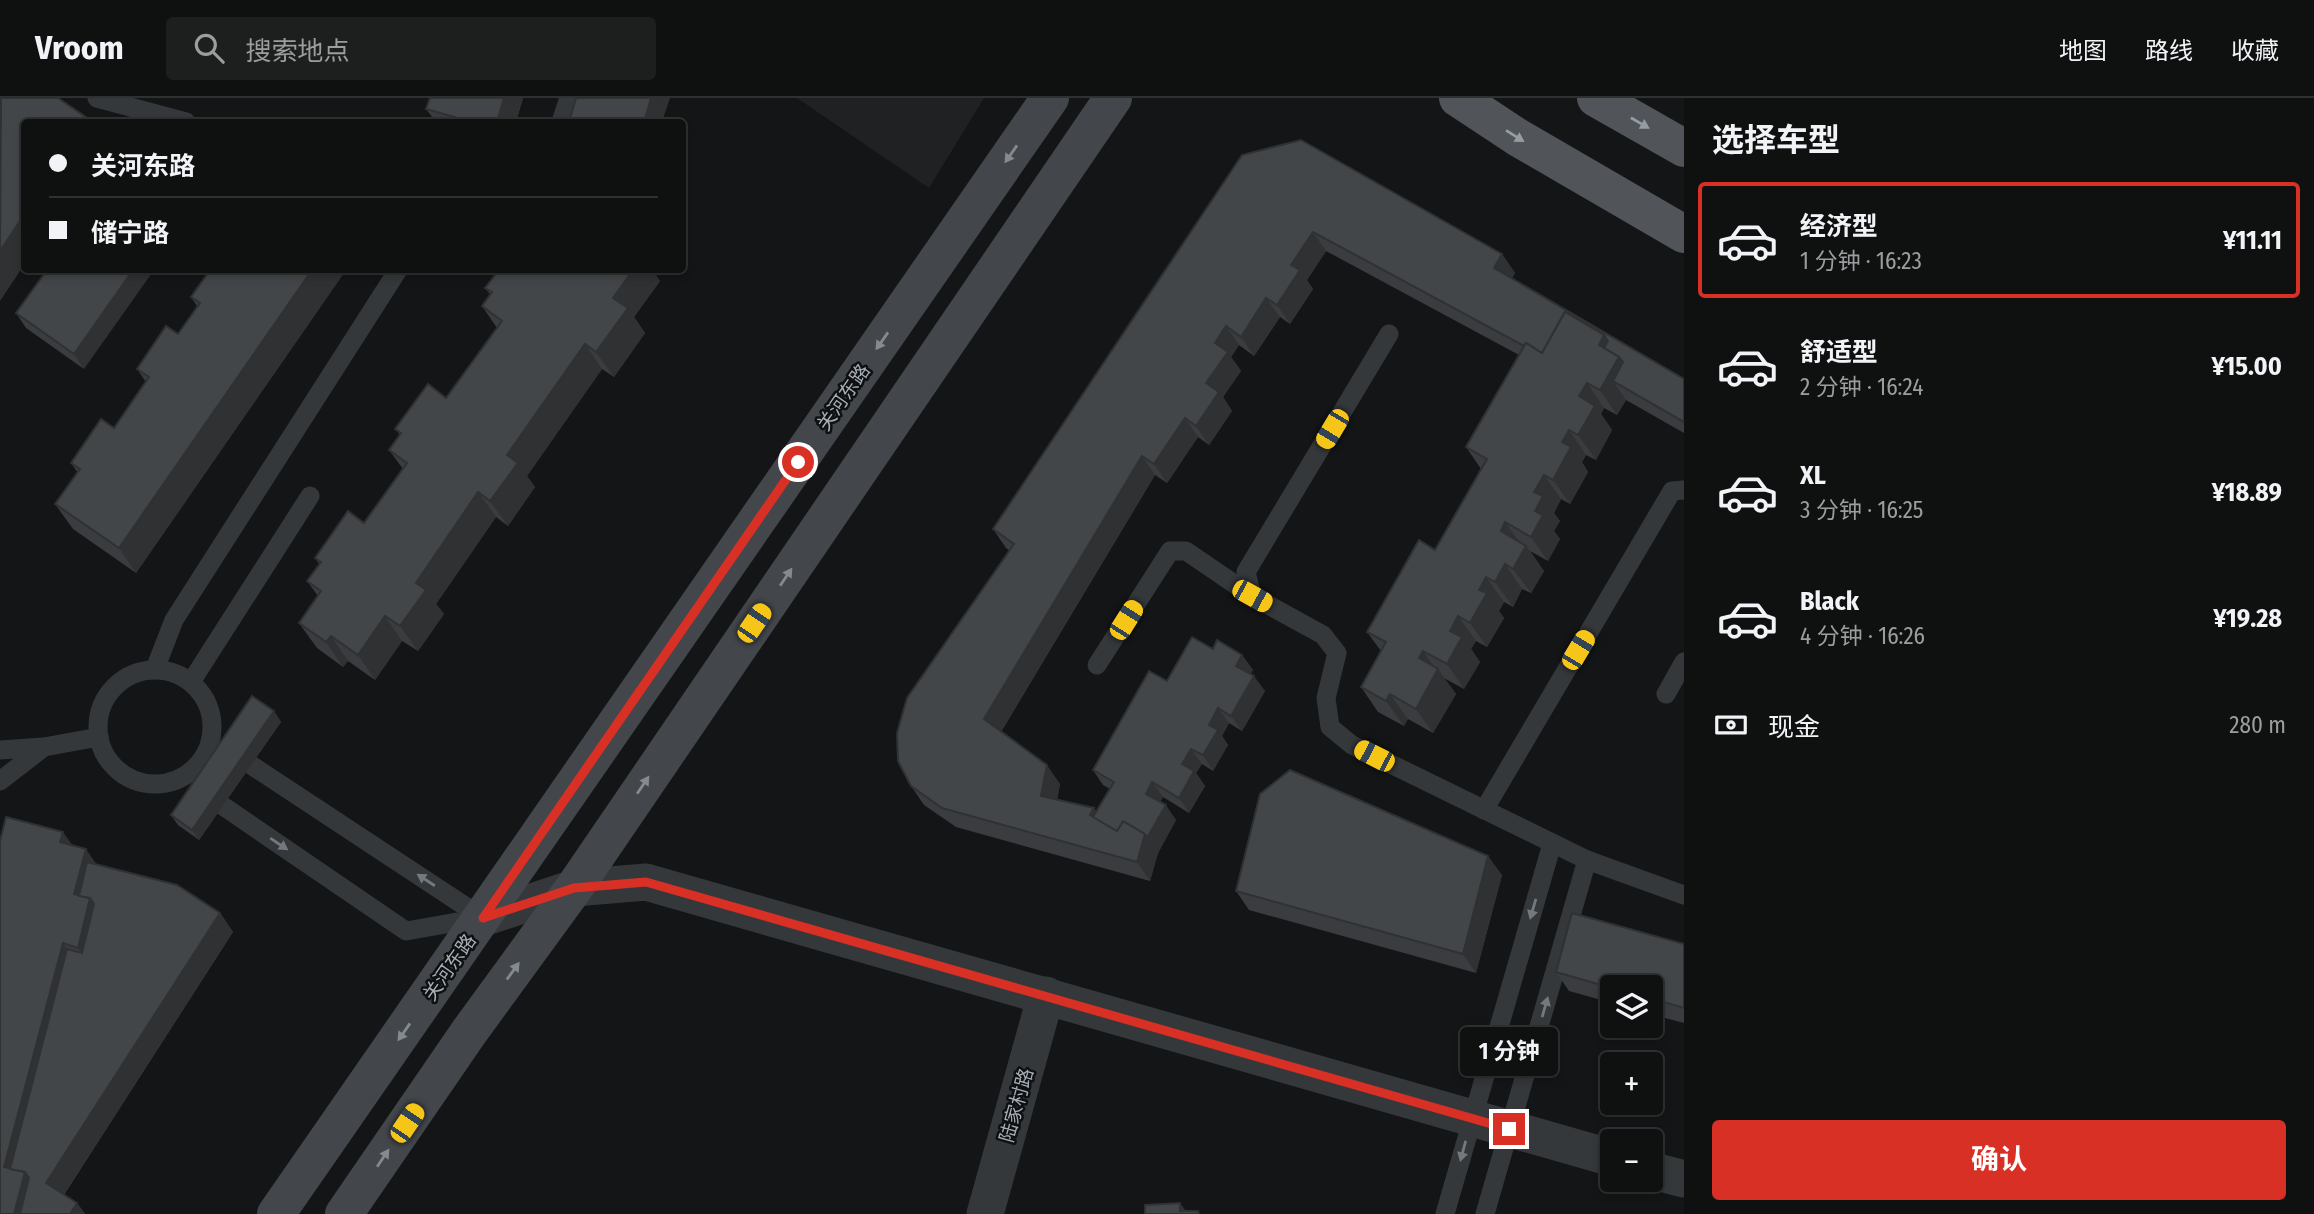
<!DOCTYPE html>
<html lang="zh">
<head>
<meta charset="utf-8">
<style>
  :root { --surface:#0f1010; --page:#1d1e1e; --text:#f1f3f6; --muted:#9b9d9f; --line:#2f3030; --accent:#d93025 }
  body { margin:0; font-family:"Fira Sans Condensed","Noto Sans SC",sans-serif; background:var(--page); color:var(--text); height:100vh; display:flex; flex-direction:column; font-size:26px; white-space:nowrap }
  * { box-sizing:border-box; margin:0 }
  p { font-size:23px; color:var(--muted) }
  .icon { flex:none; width:38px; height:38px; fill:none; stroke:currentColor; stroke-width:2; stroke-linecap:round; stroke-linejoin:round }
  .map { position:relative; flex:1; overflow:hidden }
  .details { display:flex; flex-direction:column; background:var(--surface); width:630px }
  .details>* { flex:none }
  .guide { position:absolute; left:21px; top:21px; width:665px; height:154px; border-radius:7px; box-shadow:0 4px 10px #0003,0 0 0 2px var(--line); display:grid; align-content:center; height:154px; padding:0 28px; background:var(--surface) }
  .buttons { position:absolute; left:1600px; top:877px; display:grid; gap:14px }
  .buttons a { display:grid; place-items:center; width:63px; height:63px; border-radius:7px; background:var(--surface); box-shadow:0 4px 10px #0003,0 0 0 2px var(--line); font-size:35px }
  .end { position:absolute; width:32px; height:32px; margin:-16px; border:9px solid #d93025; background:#fff; box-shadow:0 0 0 4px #fff }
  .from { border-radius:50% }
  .bubble { position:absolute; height:49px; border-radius:7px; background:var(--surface); box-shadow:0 4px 10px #0003,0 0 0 2px var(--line); font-size:23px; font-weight:700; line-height:49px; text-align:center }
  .car { position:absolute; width:21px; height:42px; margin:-21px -10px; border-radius:9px; box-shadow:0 0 5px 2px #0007; background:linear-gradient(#f5c518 24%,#345 0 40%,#f5c518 0 76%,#345 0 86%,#f5c518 0) }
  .guide b { display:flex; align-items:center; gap:24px; height:66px; font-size:26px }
  .guide b+b { border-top:2px solid var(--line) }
  .guide i { width:18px; height:18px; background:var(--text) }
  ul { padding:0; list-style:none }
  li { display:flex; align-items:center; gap:21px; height:116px; margin:0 14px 10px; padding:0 14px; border:4px solid transparent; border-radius:7px }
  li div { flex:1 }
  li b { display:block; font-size:26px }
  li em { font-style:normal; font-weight:700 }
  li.on { border-color:var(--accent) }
  li>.icon { width:63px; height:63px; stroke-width:1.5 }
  h2 { padding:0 28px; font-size:32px; line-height:84px }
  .pay { display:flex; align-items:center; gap:18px; height:77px; padding:0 28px; font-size:26px }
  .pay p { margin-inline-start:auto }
  .action { display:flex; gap:14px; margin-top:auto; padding:14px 28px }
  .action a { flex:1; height:80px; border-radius:7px; background:var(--accent); color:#fff; font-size:28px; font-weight:700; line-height:80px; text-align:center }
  header { display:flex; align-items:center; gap:42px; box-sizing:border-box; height:98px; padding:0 35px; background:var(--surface); border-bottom:2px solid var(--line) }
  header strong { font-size:33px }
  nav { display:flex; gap:38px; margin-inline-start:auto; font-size:24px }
  .search { width:490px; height:63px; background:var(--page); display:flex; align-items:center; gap:18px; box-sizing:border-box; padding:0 24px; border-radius:7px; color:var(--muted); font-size:26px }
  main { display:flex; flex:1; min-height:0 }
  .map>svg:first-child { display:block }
  .built { fill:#202123 }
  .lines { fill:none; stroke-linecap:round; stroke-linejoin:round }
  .lane { stroke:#35383b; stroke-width:19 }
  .street { stroke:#35383b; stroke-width:37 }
  .secondary { stroke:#43474b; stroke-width:38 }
  .primary { stroke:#51555a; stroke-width:38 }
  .wall { fill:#3a3c3f }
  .shaded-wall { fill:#2f3133 }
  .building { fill:#434649; stroke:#2f3133; stroke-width:2 }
  .oneway { fill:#959da4 }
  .oneway2 { fill:#838b91 }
  .oneway3 { fill:#73797f }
  .route { stroke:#d93025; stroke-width:9 }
  .labels { text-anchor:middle; stroke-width:5; stroke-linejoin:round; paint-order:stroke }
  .street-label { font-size:19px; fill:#a6afb7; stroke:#0f1011 }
</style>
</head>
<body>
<header>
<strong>Vroom</strong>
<div class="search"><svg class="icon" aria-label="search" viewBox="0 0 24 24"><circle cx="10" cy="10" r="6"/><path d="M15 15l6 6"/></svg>搜索地点</div>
<nav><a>地图</a><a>路线</a><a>收藏</a></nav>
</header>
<main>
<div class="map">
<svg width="1684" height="1116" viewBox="0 0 1684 1116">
  <rect width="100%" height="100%" fill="#141516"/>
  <path class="built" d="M797,0h187l-55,90z"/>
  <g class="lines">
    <g class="lane">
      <path d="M97,0l89,24"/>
      <path d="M561,24l8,-24"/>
      <path d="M1389,236l-143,238 6,24 71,39 14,18 -11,45 4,29 22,18 235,115 97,35"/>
      <path d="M1097,567l73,-114h16l66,45"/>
      <path d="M155,571l19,-49 224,-350"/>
      <circle cx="155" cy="629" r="57"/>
      <path d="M191,584l119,-186"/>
      <path d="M1666,596l18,-32"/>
      <path d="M0,652l44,-3"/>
      <path d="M251,667l232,153"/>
      <path d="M0,683l44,-34 55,-10"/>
      <path d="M223,708l183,125 74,-13"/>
      <path d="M1484,712l188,-319 12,-1"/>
      <path d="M1445,1116l107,-370"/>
      <path d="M1485,1116l102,-354"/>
    </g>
    <g class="street">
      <path d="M483,820l91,-30 72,-6 966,276"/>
      <path d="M1650,1072l34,9"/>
      <path d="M985,1116l61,-219"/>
    </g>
    <g class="secondary">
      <path d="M276,1116l774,-1116"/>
      <path d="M344,1116l125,-182 105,-144 539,-790"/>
    </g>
    <g class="primary">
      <path d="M1458,0l59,39 167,97"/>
      <path d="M1596,0l88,50"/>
    </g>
  </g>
  <g class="wall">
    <path d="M430,0h93l-7,24h-80l-10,-13z"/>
    <path d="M1242,57l260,99 13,19 -3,5 172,101v54l-58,-33 -9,15 -13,-7 -3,6 11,16 -16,30 -10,-5 -4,7 6,10 -18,32 -9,-5 -7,14 6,8 -6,10 6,8 -12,22 -18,-10 14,20 -13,22 -9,-4 -9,18 -9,-5 -5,9 5,7 -17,29 -11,-6 -5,8 9,13 -16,27 -20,-11 12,16 -23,39 -25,-14 -4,7 -26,-14 -17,-25 20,-36 -14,-19 68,-82 46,-81 -15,-22 53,-92 -193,-104 -19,29 6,9 -23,35 -10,-7 -26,39 -15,-11 -8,12 10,14 -18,26 9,14 -23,34 -11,-8 -31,46 -12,-8 -154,257 59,52 -3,16 37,8 3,4 13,-23 -7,-4 -10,-15 74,-89 46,-32 29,6 11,15 -3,4 15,17 -23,40 -13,-8 -7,13 6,9 -15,26 -11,-7 -6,9 9,13 -16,27 -26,-16 -3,5 16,18 -18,33 -8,28 -194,-54 -32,-22 -13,-19 99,-235 -4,-3 -13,-19z"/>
    <path d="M47,172l37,99 -58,-41 -10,-15z"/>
    <path d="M210,172h136l-210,303 -63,-44 -18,-25 23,-31 -7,-10 43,-35 32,-46 -9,-13 41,-35 19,-28 -6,-9z"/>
    <path d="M660,183l-26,36 11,16 -31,44 -12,-8 -75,107 8,11 -27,39 -12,-9 -60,87 8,10 -26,37 -16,-10 -27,39 -27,-19 -5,6 -26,-19 -18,-25 19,-27 -11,-15 12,-17 -4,-6 49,-35 39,-54 -14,-19 11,-15 -5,-6 51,-31 51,-70 -15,-22 8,-12 -5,-6z"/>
    <path d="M274,613l7,11 -82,118 -21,-15 -7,-10z"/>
    <path d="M73,747l23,19 124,49 13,19 -169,263 13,8 8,11h-85z"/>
    <path d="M1502,777l-26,98 -227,-63 -13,-19z"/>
    <path d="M1684,846v79l-34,-9v-27h-38v16l-43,-12 -13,-19z"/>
  </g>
  <g class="shaded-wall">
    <path d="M504,0h19l-7,24h-19z"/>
    <path d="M651,0h19l-8,24h-18z"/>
    <path d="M24,117v50l-24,36v-50z"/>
    <path d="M1313,134l13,19 -19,29 6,9 -23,35 -13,-19 14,-40z"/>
    <path d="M1502,156l13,19 -8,14 -13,-19z"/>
    <path d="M133,172h21l-70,99 -10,-15z"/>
    <path d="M312,172h34l-210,303 -17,-25z"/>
    <path d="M633,172h20l7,11 -26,36 11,16 -31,44 -18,-25 17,-54z"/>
    <path d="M1266,200l14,19 -26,39 -13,-19z"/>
    <path d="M1226,228l13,19 -8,12 10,14 -18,26 9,14 -23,34 -13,-19 19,-83z"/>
    <path d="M1604,237l33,46h-24l13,19 -9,15 -17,-25 -1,-45z"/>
    <path d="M585,246l17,25 -75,107 8,11 -27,39 -18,-25 17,-46z"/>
    <path d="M1587,285l17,25 -3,6 11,16 -16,30 -18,-25 1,-39z"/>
    <path d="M1185,320l13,19 -31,46 -13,-19z"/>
    <path d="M1569,332l17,25 -4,7 6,10 -18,32 -17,-24 9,-38z"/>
    <path d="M1142,358l13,19 -158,263 -13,-19z"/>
    <path d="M1544,377l17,24 -7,14 6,8 -6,10 6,8 -12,22 -17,-24 3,-45z"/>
    <path d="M478,394l18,25 -60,87 8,10 -26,37 -18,-25 16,-43z"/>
    <path d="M1505,424l18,25 -22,-16z"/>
    <path d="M1526,448l18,25 -13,22 -18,-24z"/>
    <path d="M1505,466l17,25 -9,18 -18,-25z"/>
    <path d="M1486,479l18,25 -5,9 5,7 -17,29 -17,-24 9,-33z"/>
    <path d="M385,518l17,25 -27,39 -17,-25z"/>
    <path d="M1458,518l18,25 -5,8 9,13 -16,27 -17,-25 3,-33z"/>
    <path d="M331,538l17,25 -5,6 -17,-25z"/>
    <path d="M1423,553l14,20 1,-2 18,25 -23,39 -17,-24 3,-51z"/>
    <path d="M1242,557l11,15 -7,11 -10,-15z"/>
    <path d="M1254,578l11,15 -23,40 -11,-15z"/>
    <path d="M1390,596l18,25 -4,7 -18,-25z"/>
    <path d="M1218,610l11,15 -7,13 6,9 -15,26 -10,-16 6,-30z"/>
    <path d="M274,613l7,11 -82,118 -7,-10z"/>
    <path d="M1191,651l11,15 -6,9 9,13 -16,27 -10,-15 3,-34z"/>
    <path d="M1047,667l13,19 -6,31 -13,-19z"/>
    <path d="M1152,684l11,15 -7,12 -10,-15z"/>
    <path d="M1166,707l10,15 -18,33 -8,28 -13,-19 8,-28z"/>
    <path d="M1094,710l13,19 -17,-12z"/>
    <path d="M63,734l18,25 -21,-15z"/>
    <path d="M86,751l17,25 -8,98 -17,-24 -4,-54z"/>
    <path d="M1488,758l14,19 -26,98 -13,-19z"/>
    <path d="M220,815l13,19 -174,270 -13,-19z"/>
    <path d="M63,845l17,25 -38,229 -4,17h-24l-10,-47z"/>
    <path d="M77,1105l8,11h-15z"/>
    <path d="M1180,1105l8,11 -8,-3z"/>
  </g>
  <g class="building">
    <path d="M1,0h57l32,22 -2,2h-64v93l-24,36z"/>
    <path d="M430,0h74l-7,24h-25l-46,-13z"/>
    <path d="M576,0h75l-7,24h-75z"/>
    <path d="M1301,42l201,114 -8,14 190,111v43l-71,-41 10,-19 -4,-5 -15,-9 4,-7 -4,-6 -39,-23 -23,41 -16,-10 -2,3 -211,-114 -22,33 9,5 -23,35 -11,-7 -25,39 -15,-11 -11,17 13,9 -22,31 13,9 -23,34 -11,-8 -31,46 -12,-8 -158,263 63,46 -6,31 53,12 -4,7 27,16 6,-10 22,13 -8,28 -195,-54 -31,-22 -13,-25 -1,-28 10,-35 107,-154 -21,-15 249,-374z"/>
    <path d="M47,172h86l-59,84 -58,-41z"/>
    <path d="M210,172h102l-193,278 -64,-44 25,-35 -9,-6 30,-44 13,9 35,-51 -12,-8 29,-43 12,8 22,-31 -9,-6z"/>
    <path d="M499,172h134l-20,28 15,10 -32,44 -11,-8 -78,111 11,8 -28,38 -12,-9 -62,91 10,7 -26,36 -15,-10 -27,39 -27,-19 -5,6 -27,-19 22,-32 -14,-10 14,-19 -6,-4 33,-47 16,12 43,-60 -18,-13 12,-17 -6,-4 33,-45 18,14 56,-77 -20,-15 10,-14 -7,-4z"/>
    <path d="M1565,214l39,23 -5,10 20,12 -19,33 -13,-7 -8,13 16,10 -17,29 -9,-5 -7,12 9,5 -18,33 -9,-5 -10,17 9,4 -8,15 8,4 -12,22 -26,-15 -4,9 25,15 -13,23 -8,-5 -10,18 -9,-5 -7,13 8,3 -17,30 -12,-7 -8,15 12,6 -15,27 -24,-13 -4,7 19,11 -22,40 -26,-15 -4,7 -25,-14 25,-45 -19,-10 52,-92 16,10 52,-91 -21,-12 60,-104 16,10z"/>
    <path d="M1192,539l21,12 4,-9 25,15 -6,11 18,10 -23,40 -13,-8 -9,17 9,5 -15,25 -12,-6 -9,15 12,7 -15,27 -27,-16 -6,12 20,11 -19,33 -2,-4 -22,-13 -6,10 -24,-14 21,-35 -21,-12 56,-99 18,10z"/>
    <path d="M252,598l22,15 -82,119 -21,-15z"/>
    <path d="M1290,672l198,86 -25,98 -227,-63 24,-97z"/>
    <path d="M6,719l57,15 -3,10 26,7 -12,45 16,4 -12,50 -15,-5 -59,224 21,5 -11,42h-14v-373z"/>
    <path d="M87,764l90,23 43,28 -174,270 31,20 -7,11h-50l9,-36 -4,-6 -15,-3 57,-220 15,4 12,-49 -4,-6 -11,-2z"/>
    <path d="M1572,815l112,31v64l-34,-10v-11l-38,1 -56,-16z"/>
    <path d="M1180,1105v8h18l1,3h-54v-9z"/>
  </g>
  <defs><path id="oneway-solid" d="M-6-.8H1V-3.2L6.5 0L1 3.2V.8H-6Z" transform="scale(1.75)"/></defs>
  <g class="oneway">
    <use href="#oneway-solid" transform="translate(1640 25) rotate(30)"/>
    <use href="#oneway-solid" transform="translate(1515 38) rotate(32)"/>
  </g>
  <g class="oneway2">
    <use href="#oneway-solid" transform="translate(1011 56) rotate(125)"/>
    <use href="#oneway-solid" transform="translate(882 243) rotate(125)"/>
    <use href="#oneway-solid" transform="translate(786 479) rotate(-56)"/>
    <use href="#oneway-solid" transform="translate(643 687) rotate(-56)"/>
    <use href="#oneway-solid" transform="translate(513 873) rotate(-54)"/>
    <use href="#oneway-solid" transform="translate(404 934) rotate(125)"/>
    <use href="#oneway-solid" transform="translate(383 1060) rotate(-56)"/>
  </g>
  <g class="oneway3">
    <use href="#oneway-solid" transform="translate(279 746) rotate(34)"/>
    <use href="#oneway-solid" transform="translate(426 782) rotate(-147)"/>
    <use href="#oneway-solid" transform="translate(1533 811) rotate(106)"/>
    <use href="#oneway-solid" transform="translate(1545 909) rotate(-74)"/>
    <use href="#oneway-solid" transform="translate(1463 1053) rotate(105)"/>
  </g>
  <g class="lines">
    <path class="route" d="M798,364l-315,456 91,-30 72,-6 863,247"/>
  </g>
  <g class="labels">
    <g class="street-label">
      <text transform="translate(843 299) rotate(-55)" y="7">关河东路</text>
      <text transform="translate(449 869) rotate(-55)" y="7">关河东路</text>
      <text transform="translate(1016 1007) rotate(-74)" y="7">陆家村路</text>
    </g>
  </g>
</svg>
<div class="buttons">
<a><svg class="icon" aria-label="layers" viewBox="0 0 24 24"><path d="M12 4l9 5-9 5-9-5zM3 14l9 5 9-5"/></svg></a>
<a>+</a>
<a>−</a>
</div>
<i class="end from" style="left:798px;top:364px"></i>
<i class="end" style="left:1509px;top:1031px"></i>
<div class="bubble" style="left:1460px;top:929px;width:98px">1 分钟</div>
<i class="car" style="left:1332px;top:331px;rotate:211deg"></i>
<i class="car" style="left:1252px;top:498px;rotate:119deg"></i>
<i class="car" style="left:1126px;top:522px;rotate:32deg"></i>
<i class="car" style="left:754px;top:525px;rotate:34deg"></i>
<i class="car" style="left:1578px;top:552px;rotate:31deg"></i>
<i class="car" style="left:1374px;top:658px;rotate:297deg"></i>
<i class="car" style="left:407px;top:1025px;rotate:34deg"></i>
<div class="guide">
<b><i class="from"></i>关河东路</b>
<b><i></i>储宁路</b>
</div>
</div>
<section class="details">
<h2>选择车型</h2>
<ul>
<li class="on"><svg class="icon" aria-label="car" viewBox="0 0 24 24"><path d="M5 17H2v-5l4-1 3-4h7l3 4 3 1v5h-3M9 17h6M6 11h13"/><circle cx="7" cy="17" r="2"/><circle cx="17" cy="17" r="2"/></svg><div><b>经济型</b><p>1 分钟 · 16:23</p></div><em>¥11.11</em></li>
<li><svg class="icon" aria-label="car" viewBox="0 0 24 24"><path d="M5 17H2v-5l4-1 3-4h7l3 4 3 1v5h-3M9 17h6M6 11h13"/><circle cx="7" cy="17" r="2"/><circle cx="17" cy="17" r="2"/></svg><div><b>舒适型</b><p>2 分钟 · 16:24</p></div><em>¥15.00</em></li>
<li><svg class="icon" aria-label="car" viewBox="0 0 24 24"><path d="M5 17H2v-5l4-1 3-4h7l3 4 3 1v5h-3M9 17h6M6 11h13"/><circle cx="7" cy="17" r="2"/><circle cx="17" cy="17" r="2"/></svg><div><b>XL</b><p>3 分钟 · 16:25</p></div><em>¥18.89</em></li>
<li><svg class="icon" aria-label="car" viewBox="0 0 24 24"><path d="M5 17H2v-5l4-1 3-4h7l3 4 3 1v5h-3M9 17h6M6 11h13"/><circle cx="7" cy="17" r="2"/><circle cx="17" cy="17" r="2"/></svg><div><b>Black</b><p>4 分钟 · 16:26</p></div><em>¥19.28</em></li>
</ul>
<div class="pay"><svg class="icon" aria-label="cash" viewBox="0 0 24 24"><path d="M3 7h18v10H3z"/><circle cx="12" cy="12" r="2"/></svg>现金<p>280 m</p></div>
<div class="action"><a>确认</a></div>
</section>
</main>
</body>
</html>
